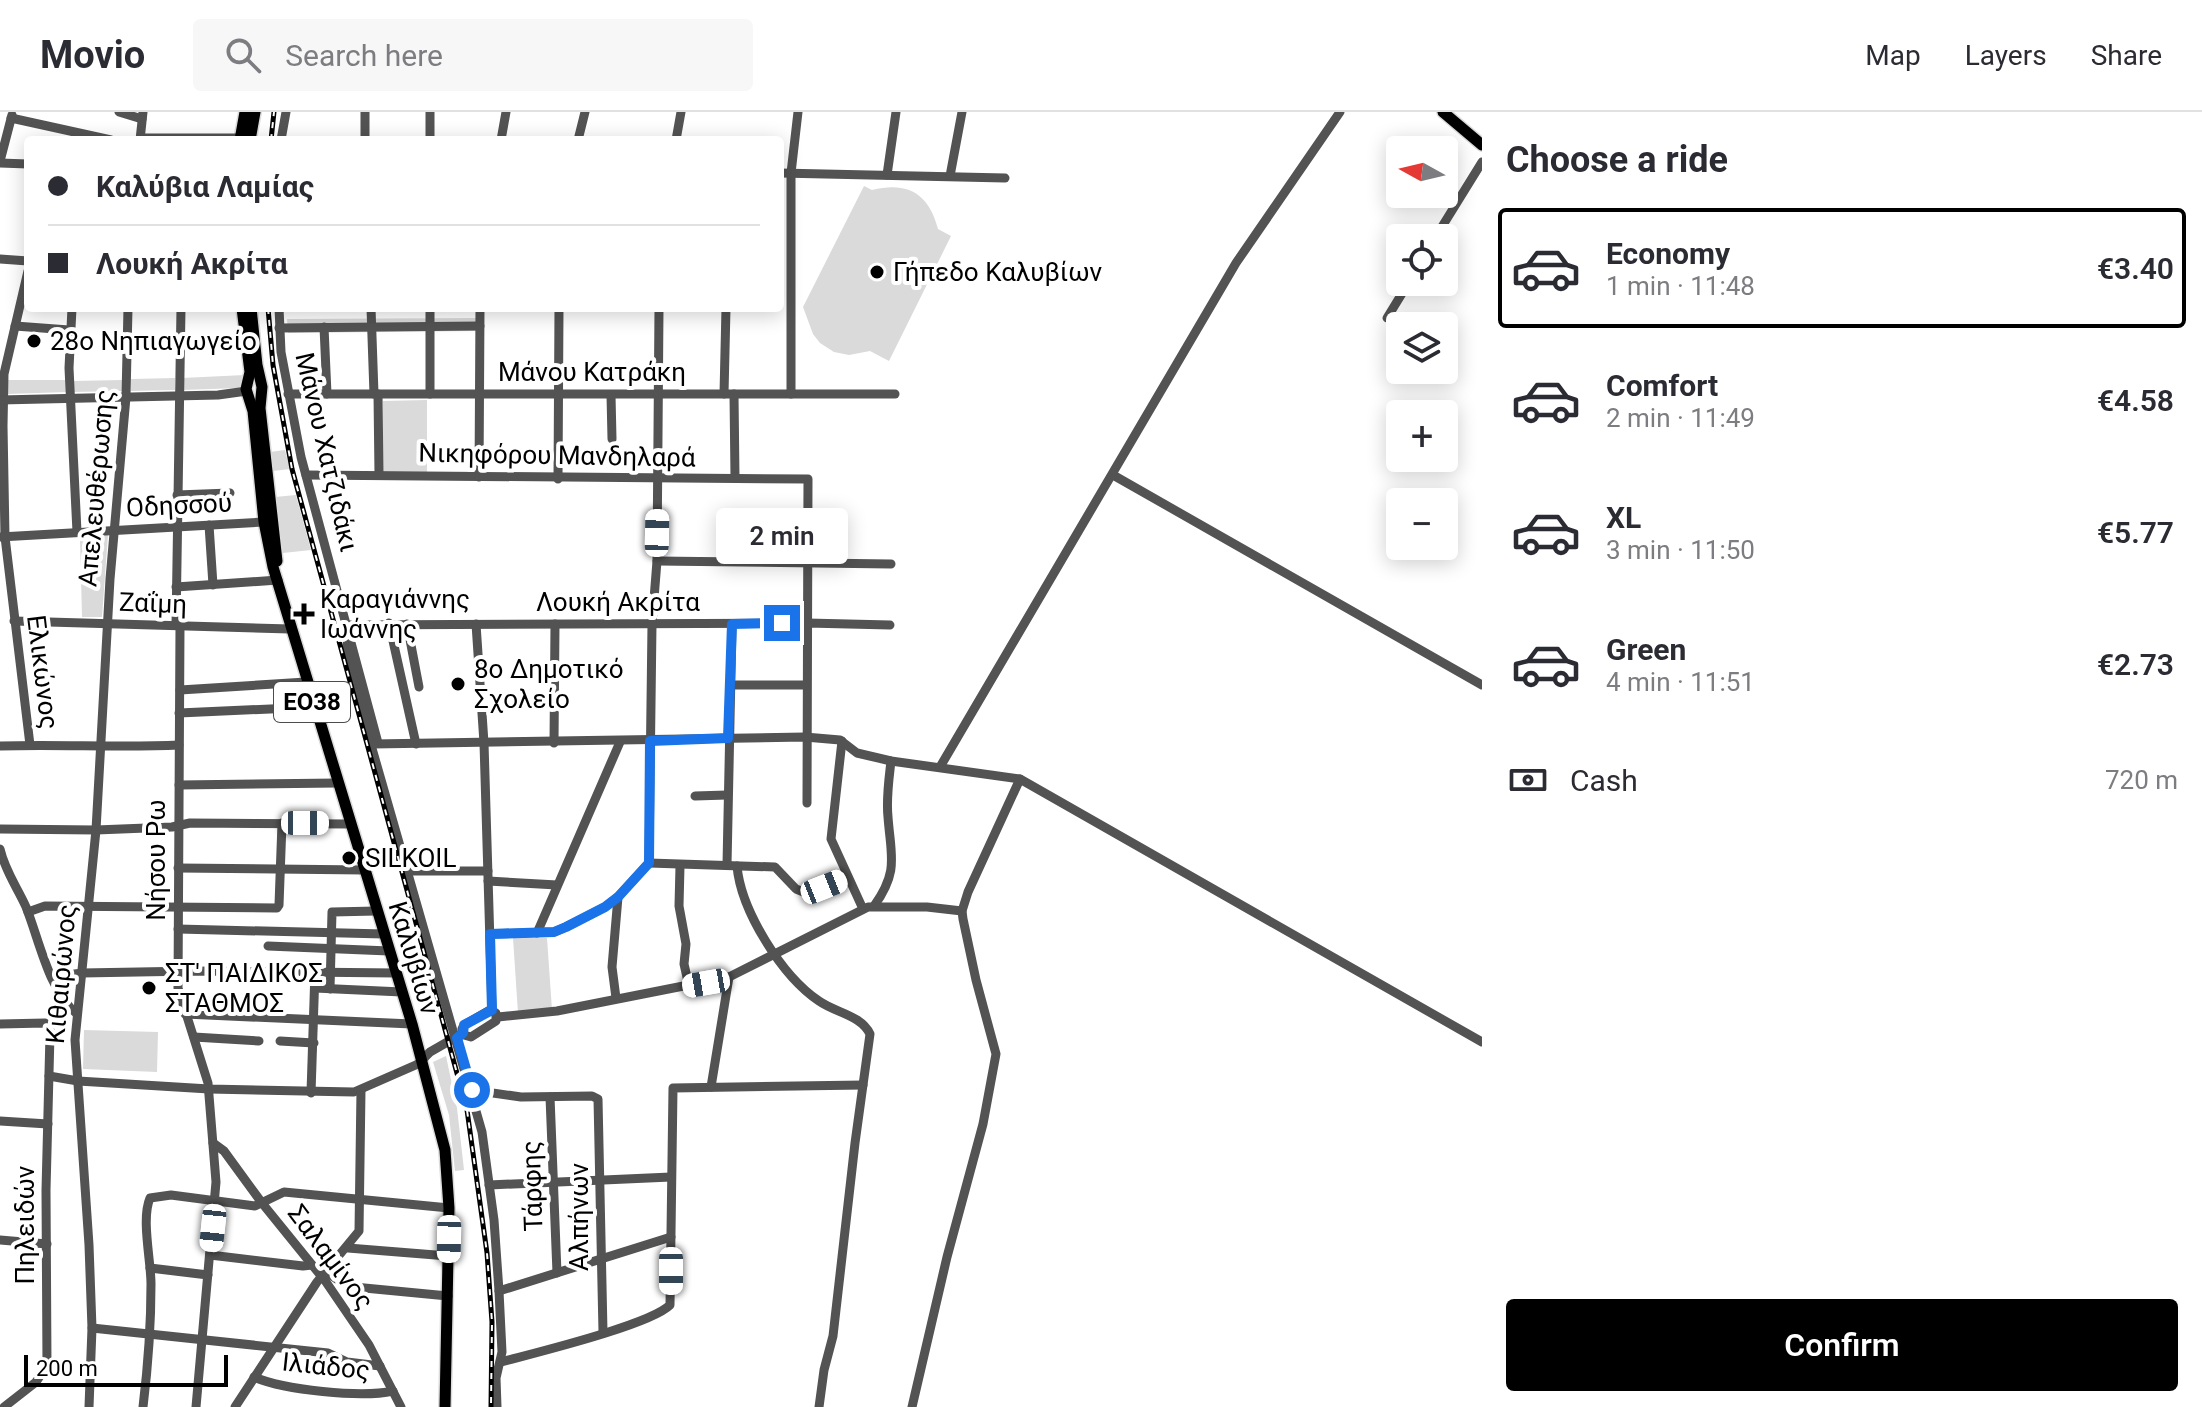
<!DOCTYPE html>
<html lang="en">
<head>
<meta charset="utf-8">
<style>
  :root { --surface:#fff; --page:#f7f7f7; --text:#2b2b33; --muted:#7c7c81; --line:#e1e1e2; --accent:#000 }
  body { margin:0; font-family:Roboto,sans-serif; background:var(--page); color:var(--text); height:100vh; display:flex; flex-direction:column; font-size:30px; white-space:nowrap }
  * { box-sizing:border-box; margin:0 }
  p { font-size:26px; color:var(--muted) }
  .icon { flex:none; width:44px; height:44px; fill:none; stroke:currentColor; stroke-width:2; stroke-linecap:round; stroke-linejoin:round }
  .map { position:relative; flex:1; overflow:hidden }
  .details { display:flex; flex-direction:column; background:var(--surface); width:720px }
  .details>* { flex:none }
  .top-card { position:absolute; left:24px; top:24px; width:760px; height:176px; border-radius:8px; box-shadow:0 4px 20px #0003; display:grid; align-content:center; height:176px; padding:0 24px; background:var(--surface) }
  .needle { width:52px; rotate:278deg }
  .fabs { position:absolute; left:1386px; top:24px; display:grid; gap:16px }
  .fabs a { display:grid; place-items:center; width:72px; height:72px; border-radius:8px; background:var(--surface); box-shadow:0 4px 20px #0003; font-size:40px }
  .scale { position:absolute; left:24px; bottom:20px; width:204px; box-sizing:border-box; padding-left:8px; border:4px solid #000; border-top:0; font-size:22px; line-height:28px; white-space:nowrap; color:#000; -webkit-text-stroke:6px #fff; paint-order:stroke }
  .end { position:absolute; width:36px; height:36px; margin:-18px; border:10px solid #1a73e8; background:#fff; box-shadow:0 0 0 4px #fff }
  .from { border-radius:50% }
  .bubble { position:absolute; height:56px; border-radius:8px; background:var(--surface); box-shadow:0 4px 20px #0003; font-size:26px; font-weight:600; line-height:56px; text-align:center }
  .car { position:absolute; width:24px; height:48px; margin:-24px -12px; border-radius:10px; box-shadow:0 0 6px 2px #0007; background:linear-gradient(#fff 24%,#345 0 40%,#fff 0 76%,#345 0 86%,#fff 0) }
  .top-card b { display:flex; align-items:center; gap:28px; height:76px; font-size:30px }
  .top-card b+b { border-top:2px solid var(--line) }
  .top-card i { width:20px; height:20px; background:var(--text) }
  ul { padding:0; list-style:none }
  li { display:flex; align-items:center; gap:24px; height:120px; margin:0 16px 12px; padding:0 8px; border:4px solid transparent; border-radius:8px }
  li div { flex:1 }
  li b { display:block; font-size:30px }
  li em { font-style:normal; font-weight:600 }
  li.on { border-color:var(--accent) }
  li>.icon { width:72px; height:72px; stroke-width:1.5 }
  h2 { padding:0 24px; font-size:36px; line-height:96px }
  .pay { display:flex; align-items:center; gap:20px; height:88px; padding:0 24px; font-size:30px }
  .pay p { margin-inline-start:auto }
  .button { display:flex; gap:16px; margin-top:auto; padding:16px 24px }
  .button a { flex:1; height:92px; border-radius:8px; background:var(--accent); color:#fff; font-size:32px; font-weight:600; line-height:92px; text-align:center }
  header { display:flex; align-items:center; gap:48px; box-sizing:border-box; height:112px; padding:0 40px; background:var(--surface); border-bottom:2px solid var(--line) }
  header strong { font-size:38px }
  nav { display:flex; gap:44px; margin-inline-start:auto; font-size:28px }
  .search { width:560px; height:72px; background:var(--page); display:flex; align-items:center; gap:20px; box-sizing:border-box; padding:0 28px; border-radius:8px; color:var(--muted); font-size:30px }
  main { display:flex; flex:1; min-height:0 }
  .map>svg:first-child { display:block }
  .green { fill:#dadada }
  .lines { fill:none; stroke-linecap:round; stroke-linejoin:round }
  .major-casing { stroke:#dbdbdb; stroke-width:14 }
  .minor { stroke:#535353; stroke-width:9 }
  .major { stroke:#000; stroke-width:11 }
  .rail-casing { stroke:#000; stroke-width:5 }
  .rail { stroke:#fff; stroke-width:2; stroke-dasharray:6; stroke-linecap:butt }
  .route { stroke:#1a73e8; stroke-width:10 }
  .poi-dot { fill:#000; stroke:#fff; stroke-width:3 }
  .labels { text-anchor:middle; stroke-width:8; stroke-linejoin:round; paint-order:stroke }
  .shield { fill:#fff; stroke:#4c4c4c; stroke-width:2 }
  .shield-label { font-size:24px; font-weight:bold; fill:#000 }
  .poi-label { font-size:26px; fill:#000; stroke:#fff; text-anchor:start }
  .street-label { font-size:26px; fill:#000; stroke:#fff }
</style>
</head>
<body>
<header>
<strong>Movio</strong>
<div class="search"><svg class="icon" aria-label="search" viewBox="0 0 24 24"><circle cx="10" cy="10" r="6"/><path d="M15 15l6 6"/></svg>Search here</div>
<nav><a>Map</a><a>Layers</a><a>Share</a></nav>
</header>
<main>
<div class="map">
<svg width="1482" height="1295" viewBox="0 0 1482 1295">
  <rect width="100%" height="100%" fill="#fff"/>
  <g class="green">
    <path d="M864,74l8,4c36,-9 57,4 66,39l13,7 -62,125 -19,-10 -21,4 -15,-3 -14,-9 -7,-9 -10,-27z"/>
    <path d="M479,206l-1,13 -190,2 -1,-14z"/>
    <path d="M245,263l-5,13 -58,2v-12z"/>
    <path d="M175,266v12l-44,1v-12z"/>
    <path d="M7,268h60l1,12 -61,2z"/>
    <path d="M123,268l-1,11 -49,1 -1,-11z"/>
    <path d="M427,288v72h-44v-71z"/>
    <path d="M285,338l5,19 -17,2 -3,-19z"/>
    <path d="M296,383l15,55 -28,3 -8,-56z"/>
    <path d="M108,423l-6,82h-20l-2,-79z"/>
    <path d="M513,826h34l5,72 -34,3z"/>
    <path d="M84,918l74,2 -1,40 -74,-3z"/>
    <path d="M446,944l11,52 7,62 -9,1 -6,-56 -16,-53z"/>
  </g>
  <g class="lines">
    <g class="major-casing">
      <g id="major">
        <path d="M1443,0l39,33"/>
        <path d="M240,28l5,-28"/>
        <path d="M250,28l5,-28"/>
        <path d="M242,196l8,64 -4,17 7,22 11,111 9,45 139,457 33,126 4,58 -4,199"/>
        <path d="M251,196l6,57 5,22 -2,21 17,153"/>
      </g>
    </g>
    <g class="minor">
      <path d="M119,0l23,7"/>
      <path d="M365,0v28"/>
      <path d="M11,6l100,22"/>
      <path d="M140,26h101"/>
      <path d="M140,28l3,-28"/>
      <path d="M281,28l5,-28"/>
      <path d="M430,28v-28"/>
      <path d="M501,28l5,-28"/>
      <path d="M578,28l7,-28"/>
      <path d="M676,28l5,-28"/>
      <path d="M0,49l12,-46"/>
      <path d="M0,51l28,1"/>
      <path d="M780,61l225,5"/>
      <path d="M887,63l9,-63"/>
      <path d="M950,64l12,-64"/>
      <path d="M1435,126l47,-76"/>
      <path d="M0,147l28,2"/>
      <path d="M28,159l-24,103 -1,52 2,111 25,208"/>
      <path d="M72,196l-3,60 8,164"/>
      <path d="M279,196l2,44 20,105 77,286"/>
      <path d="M371,196l3,86"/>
      <path d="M1387,206l22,-36"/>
      <path d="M15,214l54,4"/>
      <path d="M324,215l3,67"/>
      <path d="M279,216l201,-2"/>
      <path d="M288,282h607"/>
      <path d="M378,282l1,81"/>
      <path d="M430,282v-86"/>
      <path d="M724,282l2,-86"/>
      <path d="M734,282l1,84"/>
      <path d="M791,282v-221l7,-61"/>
      <path d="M611,283l1,44"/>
      <path d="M0,288l218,-5 29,-4"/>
      <path d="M306,363l502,4 -1,324"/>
      <path d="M1113,363l369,210"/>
      <path d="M479,365l1,-169"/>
      <path d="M558,367l1,-171"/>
      <path d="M177,383l53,-2"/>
      <path d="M209,413l4,60"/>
      <path d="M0,425l264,-15"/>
      <path d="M657,449l234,3"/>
      <path d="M176,475l102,-7"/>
      <path d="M14,509l276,8"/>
      <path d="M389,511l27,121"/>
      <path d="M407,512l12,63"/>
      <path d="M476,512l8,119 8,267"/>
      <path d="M176,513l5,-317"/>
      <path d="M347,513l460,-2 83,2"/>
      <path d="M180,514l-2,362 30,95 8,99 -20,225"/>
      <path d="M349,521l-3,17 23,88 113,394 12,88 5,71 3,61 -6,26 1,29"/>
      <path d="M730,573h75"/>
      <path d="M180,578l126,-8"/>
      <path d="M179,601l135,-6"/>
      <path d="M842,629l-11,98 32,70"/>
      <path d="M554,631l1,-119"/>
      <path d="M373,632l432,-7 35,3 17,13 34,8 129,18 462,263"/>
      <path d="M0,634c60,-2 120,2 179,-1"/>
      <path d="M940,655l296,-504 104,-151"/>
      <path d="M179,673l158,-2"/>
      <path d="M695,684l32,-1"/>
      <path d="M0,717l96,1 76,-3 18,-4 160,1"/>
      <path d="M0,737c5,22 17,38 26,58 13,32 23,85 51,107"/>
      <path d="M649,751l3,-239 5,-63 2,-253"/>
      <path d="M649,751l126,4 21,22 10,4 42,-15"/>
      <path d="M727,753l5,-241"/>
      <path d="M680,754l-1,40 7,38 -2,20 5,22"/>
      <path d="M737,754c4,45 45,110 82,135 17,12 42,14 51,33l-15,109 -22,193 -9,34 -5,37"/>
      <path d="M178,756l186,2"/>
      <path d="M405,759h83"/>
      <path d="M488,769l69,4"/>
      <path d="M874,794c25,-35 17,-49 14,-89 -2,-19 1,-38 3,-56"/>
      <path d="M28,800l17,-6 232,2 2,-3 3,-82"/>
      <path d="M178,817l206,5"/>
      <path d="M537,821l83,-191"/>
      <path d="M490,822l64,-2 12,-5 39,-20 13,-10 31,-34"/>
      <path d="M268,834l121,5"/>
      <path d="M53,865l29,-4 112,-2 202,2"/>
      <path d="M315,876l87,4"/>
      <path d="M330,877l2,-77 44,-1"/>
      <path d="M616,886l-4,-31 6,-70"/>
      <path d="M490,898l6,3v8l-25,16 -7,-2 -2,-6 2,-4z"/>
      <path d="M185,902l227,10"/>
      <path d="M498,905l59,-6 172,-34 139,-70h59l35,4"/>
      <path d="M0,912l45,-1 5,5v6l-4,156 1,175 -11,17 -32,25"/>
      <path d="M194,925l65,4"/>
      <path d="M280,929l34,2"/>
      <path d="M49,964l29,5 131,8 145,3 64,-28 12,-12 33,-19"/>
      <path d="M711,975l18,-110"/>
      <path d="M472,978l49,7 71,-1 6,3 5,233"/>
      <path d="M311,981l4,-122"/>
      <path d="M550,985l7,176"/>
      <path d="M0,1009l48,3"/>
      <path d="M213,1031l11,8 38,52 64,79 43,63 32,62"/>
      <path d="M489,1073l182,-8"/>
      <path d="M0,1128l47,4"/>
      <path d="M348,1136l100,8"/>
      <path d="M210,1143l93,11 9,-1"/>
      <path d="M150,1156l58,7"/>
      <path d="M326,1160l15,10 13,5 94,9"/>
      <path d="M499,1179l172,-54"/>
      <path d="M92,1216l236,25 19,9 33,4"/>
      <path d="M501,1250c33,-9 149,-37 169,-57l3,-217 190,-3"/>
      <path d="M254,1265c30,13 107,21 139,14"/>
      <path d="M89,1295l3,-79 -3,-83 -14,-205 21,-210 14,-251 16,-182 2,-89"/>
      <path d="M143,1295c5,-41 8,-82 8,-123 0,-24 -10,-65 -1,-86l21,-3 84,11 29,-14 165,16"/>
      <path d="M235,1295l82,-125 42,-51 2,-141"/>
      <path d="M912,1295l35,-150 36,-133 13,-70 -20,-74 -13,-61 -1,-8 6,-19 52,-113"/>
    </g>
    <use href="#major" class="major"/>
    <g class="rail-casing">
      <g id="rail">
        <path d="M271,28l3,-28"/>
        <path d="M268,196l5,57 19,104 175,641 20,143 5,69 -1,85"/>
      </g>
    </g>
    <use href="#rail" class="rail"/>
  </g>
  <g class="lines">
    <path class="route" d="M472,978l-15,-52 6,-5 1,-8 28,-15 -2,-76 64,-2 12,-5 39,-20 13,-10 31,-34 1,-122 78,-3 4,-114 50,-1"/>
  </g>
  <g class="poi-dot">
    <circle cx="877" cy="160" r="8"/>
    <circle cx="34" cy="229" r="8"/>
    <path d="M300 490h8v8h8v8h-8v8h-8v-8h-8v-8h8z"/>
    <circle cx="458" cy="572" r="8"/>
    <circle cx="349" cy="746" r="8"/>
    <circle cx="149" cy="876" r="8"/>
  </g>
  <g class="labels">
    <rect class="shield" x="274" y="570" width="76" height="40" rx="6"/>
    <g class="shield-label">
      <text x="312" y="598">ΕΟ38</text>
    </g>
    <g class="poi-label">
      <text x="893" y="169">Γήπεδο Καλυβίων</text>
      <text x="50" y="238">28ο Νηπιαγωγείο</text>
      <text x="320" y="496">Καραγιάννης<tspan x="320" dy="30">Ιωάννης</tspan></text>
      <text x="474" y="566">8ο Δημοτικό<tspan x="474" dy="30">Σχολείο</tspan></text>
      <text x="365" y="755">SILKOIL</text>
      <text x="165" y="870">ΣΤ' ΠΑΙΔΙΚΟΣ<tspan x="165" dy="30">ΣΤΑΘΜΟΣ</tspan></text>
    </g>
    <g class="street-label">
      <text x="592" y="269">Μάνου Κατράκη</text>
      <text transform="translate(327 340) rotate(77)" y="9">Μάνου Χατζιδάκι</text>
      <text transform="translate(557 343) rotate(1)" y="9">Νικηφόρου Μανδηλαρά</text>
      <text transform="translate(96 376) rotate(-85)" y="9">Απελευθέρωσης</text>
      <text transform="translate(179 393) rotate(-3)" y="9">Οδησσού</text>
      <text x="618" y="499">Λουκή Ακρίτα</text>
      <text transform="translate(153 491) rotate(2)" y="9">Ζαΐμη</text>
      <text transform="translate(43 560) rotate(83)" y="9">Ελικώνος</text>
      <text transform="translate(156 748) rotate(-90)" y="9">Νήσου Ρω</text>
      <text transform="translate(414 846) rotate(73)" y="9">Καλυβίων</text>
      <text transform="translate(61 862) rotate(-85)" y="9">Κιθαιρώνος</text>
      <text transform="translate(532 1074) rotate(-92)" y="9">Τάρφης</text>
      <text transform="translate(579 1105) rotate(-90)" y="9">Αλπήνων</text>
      <text transform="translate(25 1113) rotate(-90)" y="9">Πηλειδών</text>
      <text transform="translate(331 1145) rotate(53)" y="9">Σαλαμίνος</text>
      <text transform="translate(326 1254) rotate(6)" y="9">Ιλιάδος</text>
    </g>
  </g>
</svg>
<div class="fabs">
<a><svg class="needle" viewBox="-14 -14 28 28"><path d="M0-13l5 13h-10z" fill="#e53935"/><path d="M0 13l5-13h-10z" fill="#7c7c81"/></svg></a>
<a><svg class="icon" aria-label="locate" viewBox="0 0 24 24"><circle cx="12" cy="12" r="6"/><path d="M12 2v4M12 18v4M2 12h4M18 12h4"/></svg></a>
<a><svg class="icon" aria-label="layers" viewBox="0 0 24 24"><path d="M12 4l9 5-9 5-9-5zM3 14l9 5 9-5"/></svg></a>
<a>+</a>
<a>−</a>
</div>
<div class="scale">200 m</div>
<i class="end from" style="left:472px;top:978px"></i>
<i class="end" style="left:782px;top:511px"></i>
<div class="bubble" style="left:716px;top:396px;width:132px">2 min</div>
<i class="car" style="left:657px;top:421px;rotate:1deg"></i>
<i class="car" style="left:305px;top:711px;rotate:90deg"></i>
<i class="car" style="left:824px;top:775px;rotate:68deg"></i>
<i class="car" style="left:706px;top:871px;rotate:260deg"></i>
<i class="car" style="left:213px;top:1116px;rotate:186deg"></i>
<i class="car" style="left:449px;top:1127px;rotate:181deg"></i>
<i class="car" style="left:671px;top:1159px;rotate:180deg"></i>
<div class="top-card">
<b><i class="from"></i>Καλύβια Λαμίας</b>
<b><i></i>Λουκή Ακρίτα</b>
</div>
</div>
<section class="details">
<h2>Choose a ride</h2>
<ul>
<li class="on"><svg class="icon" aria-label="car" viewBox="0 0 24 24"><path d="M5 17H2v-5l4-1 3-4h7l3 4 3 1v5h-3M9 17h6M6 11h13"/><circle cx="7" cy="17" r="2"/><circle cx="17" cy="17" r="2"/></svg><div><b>Economy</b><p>1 min · 11:48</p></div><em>€3.40</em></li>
<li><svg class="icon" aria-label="car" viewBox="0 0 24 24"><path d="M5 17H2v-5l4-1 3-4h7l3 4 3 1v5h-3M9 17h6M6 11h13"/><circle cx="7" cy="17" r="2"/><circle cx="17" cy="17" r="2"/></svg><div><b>Comfort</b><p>2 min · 11:49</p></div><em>€4.58</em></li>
<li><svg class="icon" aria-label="car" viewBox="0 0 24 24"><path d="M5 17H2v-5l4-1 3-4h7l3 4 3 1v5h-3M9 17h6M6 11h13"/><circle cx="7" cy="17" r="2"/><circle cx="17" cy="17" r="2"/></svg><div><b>XL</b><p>3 min · 11:50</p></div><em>€5.77</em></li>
<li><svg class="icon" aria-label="car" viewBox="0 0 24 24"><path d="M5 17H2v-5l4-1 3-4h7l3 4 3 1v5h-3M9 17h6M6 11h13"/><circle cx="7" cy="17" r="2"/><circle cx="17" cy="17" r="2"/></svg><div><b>Green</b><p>4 min · 11:51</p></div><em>€2.73</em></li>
</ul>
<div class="pay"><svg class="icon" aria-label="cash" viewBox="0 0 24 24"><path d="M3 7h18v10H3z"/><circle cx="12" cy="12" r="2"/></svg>Cash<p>720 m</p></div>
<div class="button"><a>Confirm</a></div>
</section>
</main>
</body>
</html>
